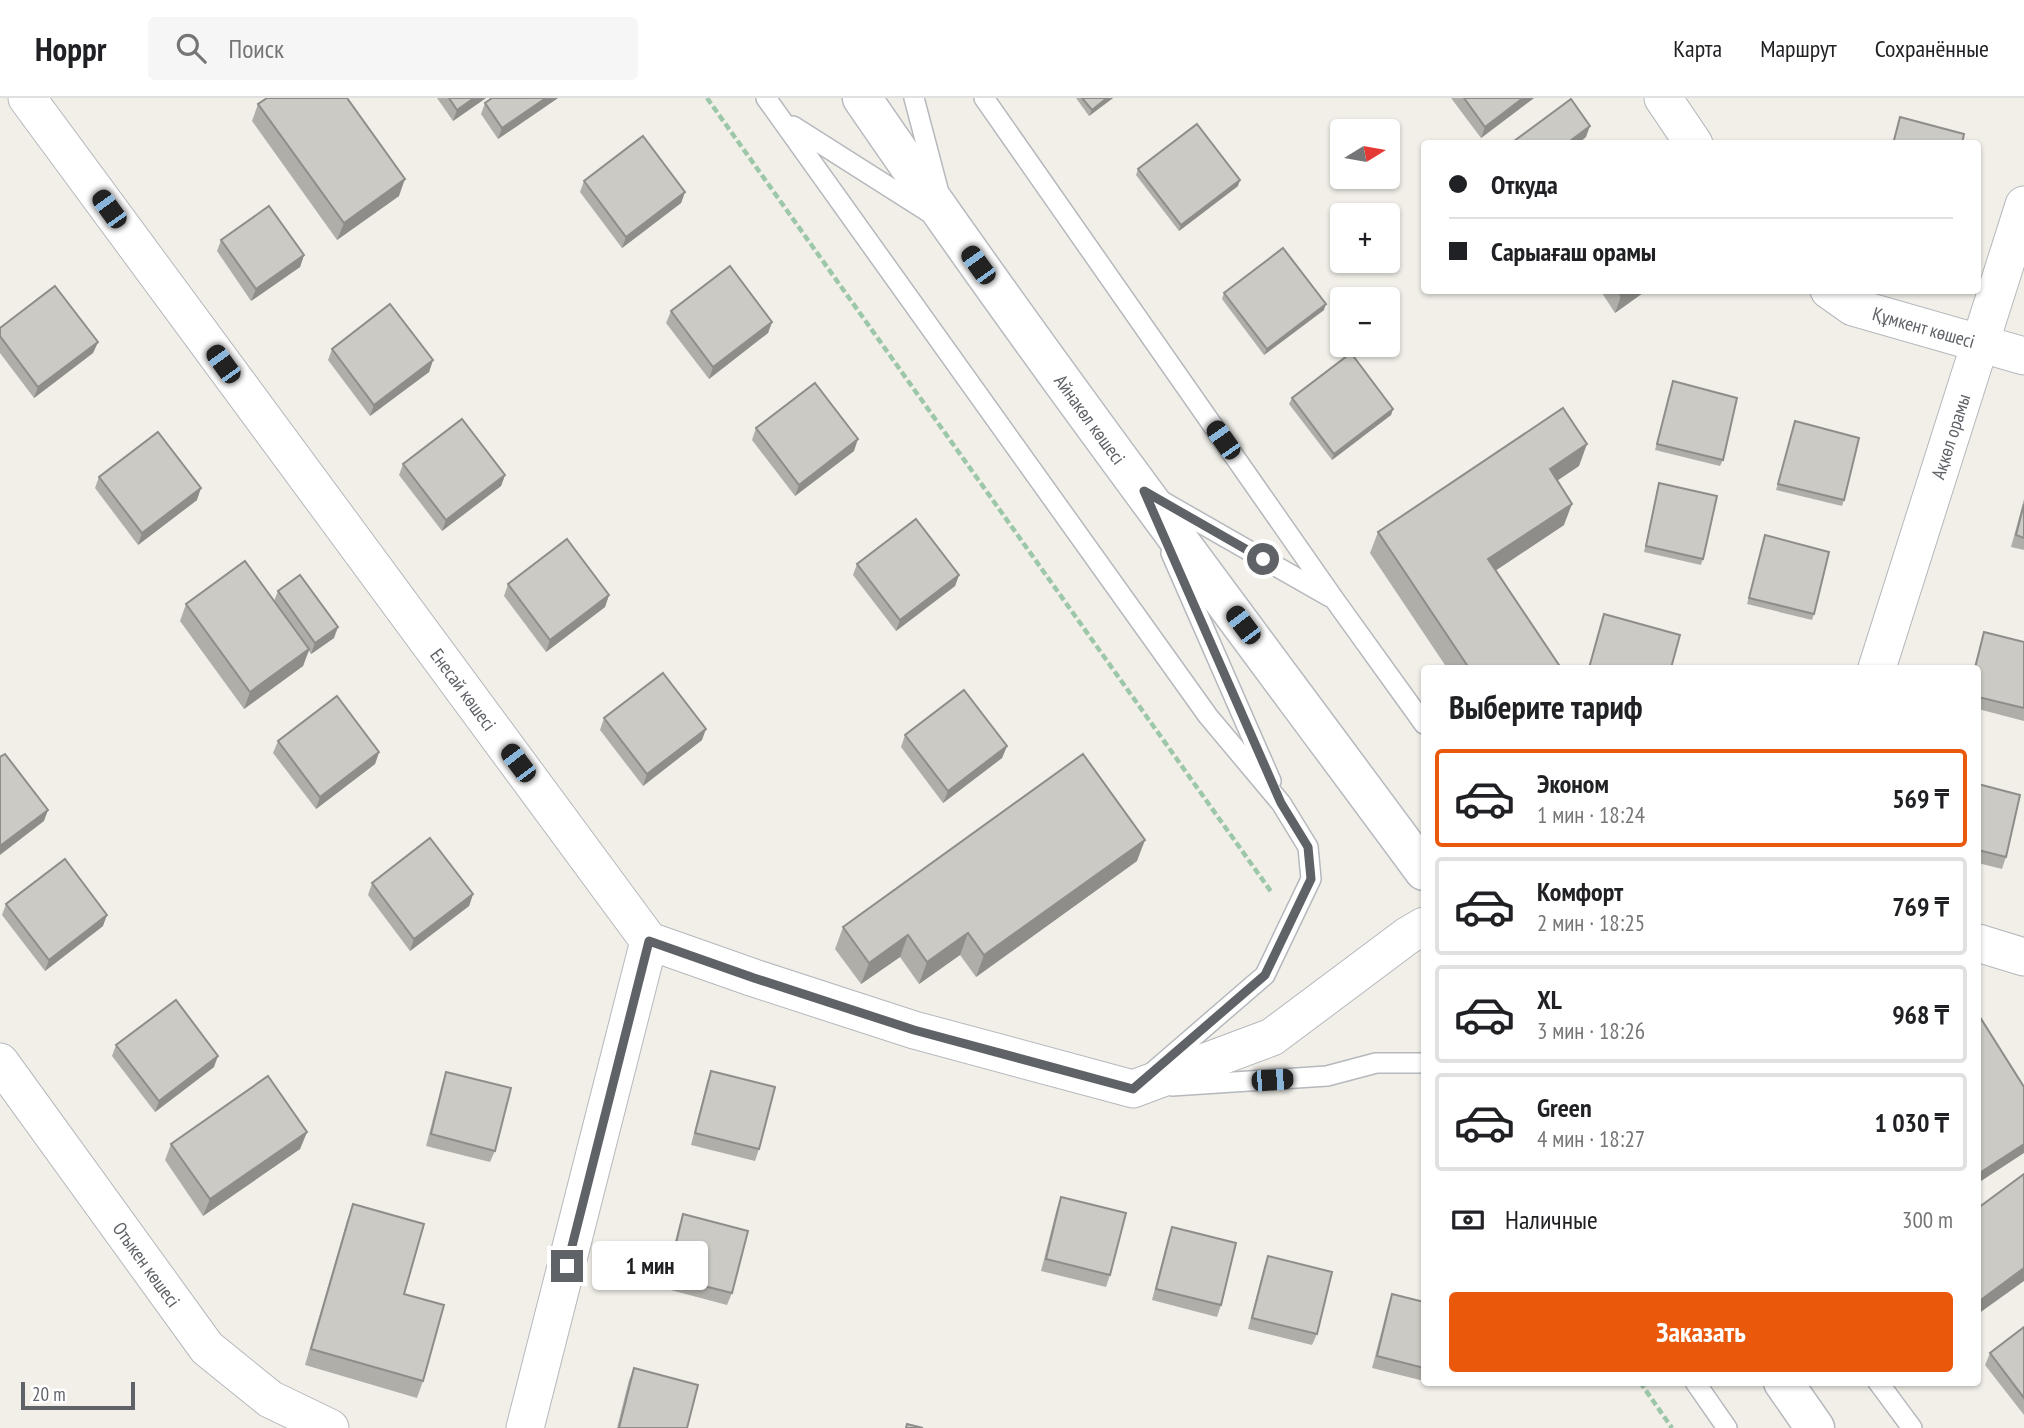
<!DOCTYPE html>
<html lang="ru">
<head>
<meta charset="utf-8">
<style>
  :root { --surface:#fff; --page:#f6f6f6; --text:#202124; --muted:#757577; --line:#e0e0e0; --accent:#ea580c }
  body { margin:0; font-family:"PT Sans Narrow",sans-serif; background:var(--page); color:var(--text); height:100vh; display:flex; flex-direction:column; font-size:26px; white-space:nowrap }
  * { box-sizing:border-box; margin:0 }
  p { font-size:23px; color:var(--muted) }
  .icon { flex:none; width:38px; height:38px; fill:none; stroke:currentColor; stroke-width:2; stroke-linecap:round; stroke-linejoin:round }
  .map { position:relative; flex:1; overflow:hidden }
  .sheet { position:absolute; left:1421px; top:567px; width:560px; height:721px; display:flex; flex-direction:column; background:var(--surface); border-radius:7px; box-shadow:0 2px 5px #0004 }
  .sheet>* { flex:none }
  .top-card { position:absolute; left:1421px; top:42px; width:560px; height:154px; border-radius:7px; box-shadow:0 2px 5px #0004; display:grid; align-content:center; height:154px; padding:0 28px; background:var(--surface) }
  .needle { width:46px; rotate:79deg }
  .buttons { position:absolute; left:1330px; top:21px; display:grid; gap:14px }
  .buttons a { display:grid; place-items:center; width:70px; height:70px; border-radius:7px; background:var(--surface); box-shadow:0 2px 5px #0004; font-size:35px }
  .scale { position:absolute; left:21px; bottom:18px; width:114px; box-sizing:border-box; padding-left:7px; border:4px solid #5f6368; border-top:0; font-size:19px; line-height:24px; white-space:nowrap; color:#5f6368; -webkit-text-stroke:5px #fff; paint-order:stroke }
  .end { position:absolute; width:32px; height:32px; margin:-16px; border:9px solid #5f6368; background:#fff; box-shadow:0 0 0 4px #fff }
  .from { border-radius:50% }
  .bubble { position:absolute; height:49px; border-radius:7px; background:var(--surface); box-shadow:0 2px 5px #0004; font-size:23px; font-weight:800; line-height:49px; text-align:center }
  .car { position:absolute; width:21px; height:42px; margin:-21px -10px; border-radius:9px; box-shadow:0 0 5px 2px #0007; background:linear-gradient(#222 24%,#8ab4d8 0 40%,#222 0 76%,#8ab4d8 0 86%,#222 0) }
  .top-card b { display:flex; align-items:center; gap:24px; height:66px; font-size:26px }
  .top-card b+b { border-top:2px solid var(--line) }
  .top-card i { width:18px; height:18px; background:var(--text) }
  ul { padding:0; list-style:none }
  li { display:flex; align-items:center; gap:21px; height:98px; margin:0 14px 10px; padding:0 14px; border:4px solid var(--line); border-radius:7px }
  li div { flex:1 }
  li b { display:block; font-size:26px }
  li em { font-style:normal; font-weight:800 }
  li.current { border-color:var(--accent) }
  li>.icon { width:63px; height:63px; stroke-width:1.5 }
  h2 { padding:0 28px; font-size:32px; line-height:84px }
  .pay { display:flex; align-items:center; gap:18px; height:77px; padding:0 28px; font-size:26px }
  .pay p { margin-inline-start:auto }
  .cta { display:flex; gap:14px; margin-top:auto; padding:14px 28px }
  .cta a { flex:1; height:80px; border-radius:7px; background:var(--accent); color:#fff; font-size:28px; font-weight:800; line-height:80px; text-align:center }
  header { display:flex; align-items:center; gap:42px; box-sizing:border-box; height:98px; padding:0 35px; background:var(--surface); border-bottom:2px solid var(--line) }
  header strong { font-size:33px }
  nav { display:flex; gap:38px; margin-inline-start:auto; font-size:24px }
  .search { width:490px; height:63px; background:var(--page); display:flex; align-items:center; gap:18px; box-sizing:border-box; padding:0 24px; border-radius:7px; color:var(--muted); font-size:26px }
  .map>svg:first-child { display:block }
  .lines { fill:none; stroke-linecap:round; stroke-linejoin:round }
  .service-casing { stroke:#b5b8bc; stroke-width:22 }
  .minor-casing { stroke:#b5b8bc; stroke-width:39 }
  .secondary-casing { stroke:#b6babf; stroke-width:41 }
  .path { stroke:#9cc7a9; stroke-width:4.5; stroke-dasharray:7 3.5; stroke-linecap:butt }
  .service { stroke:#fff; stroke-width:19 }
  .minor { stroke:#fff; stroke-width:37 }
  .secondary { stroke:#fff; stroke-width:38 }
  .wall { fill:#afaea9 }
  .shaded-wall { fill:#8f8d8a }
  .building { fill:#cccac5; stroke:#8f8d8a; stroke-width:2 }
  .route { stroke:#5f6368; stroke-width:9 }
  .labels { text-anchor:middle; stroke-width:5; stroke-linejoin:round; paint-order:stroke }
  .street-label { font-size:19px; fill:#5f6368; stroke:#fff }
</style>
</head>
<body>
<header>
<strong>Hoppr</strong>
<div class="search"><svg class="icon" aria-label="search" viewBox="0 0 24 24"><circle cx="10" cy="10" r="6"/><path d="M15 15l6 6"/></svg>Поиск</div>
<nav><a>Карта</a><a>Маршрут</a><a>Сохранённые</a></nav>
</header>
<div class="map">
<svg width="2024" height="1330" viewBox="0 0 2024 1330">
  <rect width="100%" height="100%" fill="#f1efe8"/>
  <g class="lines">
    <g class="service-casing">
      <g id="service">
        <path d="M766,0l442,618 73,87 27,44 3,32 -46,96 -110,95"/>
        <path d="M914,0l24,91"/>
        <path d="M984,0l350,501 90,125"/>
        <path d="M793,28l137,87"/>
        <path d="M1162,403l168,96"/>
        <path d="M1171,455l100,228"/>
        <path d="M1172,988l155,-10 49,-13h48"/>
        <path d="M1695,1284l32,46"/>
        <path d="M1878,1284l34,46"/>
      </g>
    </g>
    <g class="minor-casing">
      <g id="minor">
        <path id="s1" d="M27,0l622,843 105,37 160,52 219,59 139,-52 135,-101 17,-10"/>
        <path d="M1663,0l31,46"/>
        <path id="s2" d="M1829,192l24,17 171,49"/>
        <path id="s3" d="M1877,570l147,-463"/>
        <path d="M1978,845l46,14"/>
        <path id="s4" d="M0,964l207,286 63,51 60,29"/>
        <path d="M525,1330l124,-487"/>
      </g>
    </g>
    <g class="secondary-casing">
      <g id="secondary">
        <path id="s5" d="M862,0c180,263 373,517 562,773"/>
        <path d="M1783,1284l32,46"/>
      </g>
    </g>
    <g class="path">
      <path d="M707,0l565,795"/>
      <path d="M1640,1284l32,46"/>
    </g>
    <use href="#service" class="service"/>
    <use href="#minor" class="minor"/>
    <use href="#secondary" class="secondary"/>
  </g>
  <g class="wall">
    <path d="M437,0h49l-33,23z"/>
    <path d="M492,0h66l-60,41 -17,-25 4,-11z"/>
    <path d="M1076,0h37l-24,18z"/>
    <path d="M1451,0h83l-53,40z"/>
    <path d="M258,6l141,92 -62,44 -85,-119z"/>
    <path d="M1138,71l100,17 -59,45 -43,-56z"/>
    <path d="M584,83l101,11 -4,11 -59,45 -42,-56z"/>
    <path d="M221,142l83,15 -4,12 -49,34 -34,-50z"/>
    <path d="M1600,192h47l-32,23z"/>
    <path d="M1224,195l100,17 -60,45 -42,-56z"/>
    <path d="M671,213l101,11 -4,11 -59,46 -43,-56z"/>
    <path d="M0,230l98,14 -5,11 -59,45 -34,-45z"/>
    <path d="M332,251l101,11 -4,12 -59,44 -42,-56z"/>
    <path d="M1673,283l50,79 -3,6 -65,-16z"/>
    <path d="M1292,300l101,11 -2,6 -59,45 -43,-56z"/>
    <path d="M1795,323l49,79 -2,6 -66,-16z"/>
    <path d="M756,330l98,23 -59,45 -43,-56z"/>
    <path d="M403,366l102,11 -4,11 -59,45 -43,-56z"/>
    <path d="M1579,368l-22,14 7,45 -68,45 65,98h-114l-77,-115 8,-21z"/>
    <path d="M99,379l98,23 -59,45 -43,-57z"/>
    <path d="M1659,385l44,76 -2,6 -57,-13z"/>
    <path d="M2024,401v51l-13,-3z"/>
    <path d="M1765,437l49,79 -2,6 -65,-16z"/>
    <path d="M857,466l102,11 -4,11 -59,45 -43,-56z"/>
    <path d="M508,486l101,11 -4,12 -59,45 -42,-56z"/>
    <path d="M278,493l56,47 -23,16 -2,-3 -6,15 -59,43 -64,-88 6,-17 88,-3z"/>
    <path d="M1984,534l40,10v79l-46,-12v-41h-4z"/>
    <path d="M604,620l98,22 -59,46 -43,-56z"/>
    <path d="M905,637l102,11 -5,12 -59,45 -42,-56z"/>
    <path d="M278,643l101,11 -4,12 -59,45 -43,-56z"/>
    <path d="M1978,686l28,73 -4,12 -24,-6z"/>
    <path d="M1137,763l-161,116 -16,-22 -41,29 -19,-27 -39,27 -26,-35 8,-22z"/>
    <path d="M372,785l101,11 -4,12 -59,45 -42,-56z"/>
    <path d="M6,806l97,22 -58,45 -43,-56z"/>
    <path d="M116,947l98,22 -59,45 -43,-56z"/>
    <path d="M711,973l48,78 -4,12 -64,-16 16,-63z"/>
    <path d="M446,974l49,79 -5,11 -64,-16 16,-62z"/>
    <path d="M307,1034l-7,17 -97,67 -38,-56 6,-16z"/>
    <path d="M1061,1099l49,78 -4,12 -65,-16 16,-63z"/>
    <path d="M353,1106l51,90 19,87 -6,17 -112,-33 42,-144z"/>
    <path d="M683,1116l49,79 -5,12 -64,-17 16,-62z"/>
    <path d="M1172,1129l49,78 -4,12 -65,-17 16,-62z"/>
    <path d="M1268,1158l49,78 -5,11 -64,-16 16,-62z"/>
    <path d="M1392,1196l32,8v79l-52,-13 16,-62z"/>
    <path d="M2024,1229v88l-39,-50 5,-12z"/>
    <path d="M634,1270l53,60h-70l12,-48z"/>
  </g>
  <g class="shaded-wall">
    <path d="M474,0h12l-33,23 4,-11z"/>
    <path d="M546,0h12l-60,41 4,-11z"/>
    <path d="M1107,0h6l-24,18 3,-6z"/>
    <path d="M1523,0h11l-53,40 4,-11z"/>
    <path d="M1590,28l-4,11 -8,7h-12z"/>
    <path d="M405,81l-6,17 -62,44 7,-17z"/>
    <path d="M1240,82l-2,6 -59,45 2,-6z"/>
    <path d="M685,94l-4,11 -59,45 4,-11z"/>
    <path d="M304,157l-4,12 -49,34 5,-12z"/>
    <path d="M1629,192h18l-32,23 6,-17z"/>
    <path d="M1326,206l-2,6 -60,45 3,-6z"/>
    <path d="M772,224l-4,11 -59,46 4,-12z"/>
    <path d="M98,244l-5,11 -59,45 4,-11z"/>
    <path d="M433,262l-4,12 -59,44 4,-11z"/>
    <path d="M1393,311l-2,6 -59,45 2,-6z"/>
    <path d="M858,341l-4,12 -59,45 4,-11z"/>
    <path d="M1587,346l-8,22 -37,25 8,-22z"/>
    <path d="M505,377l-4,11 -59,45 4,-11z"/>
    <path d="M201,390l-4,12 -59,45 4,-12z"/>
    <path d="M1572,406l-8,21 -84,56 8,-22z"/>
    <path d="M959,477l-4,11 -59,45 4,-11z"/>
    <path d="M609,497l-4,12 -59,45 4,-12z"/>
    <path d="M338,529l-4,11 -23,16 4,-11z"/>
    <path d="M309,551l-6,17 -59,43 6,-17z"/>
    <path d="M706,631l-4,11 -59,46 4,-12z"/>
    <path d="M1007,648l-5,12 -59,45 5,-12z"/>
    <path d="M379,654l-4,12 -59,45 4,-12z"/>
    <path d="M48,712l-4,11 -44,34v-9z"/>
    <path d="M1145,742l-8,21 -161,116 8,-22z"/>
    <path d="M473,796l-4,12 -59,45 4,-12z"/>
    <path d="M107,817l-4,11 -58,45 4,-11z"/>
    <path d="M968,835l-8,22 -41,29 8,-22z"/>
    <path d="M908,837l-8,22 -39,27 8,-21z"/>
    <path d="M218,958l-4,11 -59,45 4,-11z"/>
    <path d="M307,1034l-7,17 -97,67 7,-17z"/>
    <path d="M2024,1046v9l-46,30v-9z"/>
    <path d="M2024,1170v13l-46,33v-12z"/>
  </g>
  <g class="building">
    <path d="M267,0h80l58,81 -61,44 -86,-119z"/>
    <path d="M449,0h25l-17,12z"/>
    <path d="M492,0h54l-44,30 -17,-25z"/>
    <path d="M1082,0h25l-15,12z"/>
    <path d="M1464,0h59l-38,29z"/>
    <path d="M1571,1l19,27 -24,18h-56z"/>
    <path d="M1900,19l64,17 -2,10h-69z"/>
    <path d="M1197,26l43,56 -59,45 -43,-56z"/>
    <path d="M643,38l42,56 -59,45 -42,-56z"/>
    <path d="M269,108l35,49 -48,34 -35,-49z"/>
    <path d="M1283,150l43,56 -59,45 -43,-56z"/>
    <path d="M730,168l42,56 -59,45 -42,-56z"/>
    <path d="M55,188l43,56 -60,45 -38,-51v-8z"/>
    <path d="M1618,192h11l-8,6z"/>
    <path d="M390,206l43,56 -59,45 -42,-56z"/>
    <path d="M1351,255l42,56 -59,45 -42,-56z"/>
    <path d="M1673,283l64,17 -14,62 -66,-16z"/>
    <path d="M815,285l43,56 -59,46 -43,-57z"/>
    <path d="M1563,310l24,36 -37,25 22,35 -84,55 73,109h-92l-91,-136z"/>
    <path d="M462,321l43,56 -59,45 -43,-56z"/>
    <path d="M1795,323l64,17 -15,62 -66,-16z"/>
    <path d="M158,334l43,56 -59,45 -43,-56z"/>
    <path d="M1659,385l58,13 -14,63 -57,-13z"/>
    <path d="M2024,406v34l-8,-3z"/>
    <path d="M916,421l43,56 -59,45 -43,-56z"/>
    <path d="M1765,437l64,17 -15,62 -65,-16z"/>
    <path d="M567,441l42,56 -59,45 -42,-56z"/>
    <path d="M245,463l64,88 -59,43 -64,-88z"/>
    <path d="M300,477l38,52 -23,16 -37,-52z"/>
    <path d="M1604,516l76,21 -9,33h-82z"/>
    <path d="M1984,534l40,10v66l-46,-11v-29h-3z"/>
    <path d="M663,575l43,56 -59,45 -43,-56z"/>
    <path d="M964,592l43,56 -59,45 -43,-56z"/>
    <path d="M337,598l42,56 -59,45 -42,-56z"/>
    <path d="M5,656l43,56 -48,36v-89z"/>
    <path d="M1083,656l62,86 -161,115 -16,-22 -41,29 -19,-27 -39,28 -26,-36z"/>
    <path d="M1978,686l42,11 -14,62 -28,-7z"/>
    <path d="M430,740l43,56 -59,45 -42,-56z"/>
    <path d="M65,761l42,56 -58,45 -43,-56z"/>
    <path d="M176,902l42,56 -59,45 -43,-56z"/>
    <path d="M1978,916l46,73v57l-46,30z"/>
    <path d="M711,973l64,16 -16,62 -64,-16z"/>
    <path d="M446,974l65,16 -16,63 -64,-17z"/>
    <path d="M268,978l39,56 -97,67 -39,-55z"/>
    <path d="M2024,1076v94l-46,34v-94z"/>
    <path d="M1061,1099l65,16 -16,62 -64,-16z"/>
    <path d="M353,1106l71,20 -20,70 40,11 -21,76 -112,-32z"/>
    <path d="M683,1116l65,17 -16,62 -64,-16z"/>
    <path d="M1172,1129l64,16 -15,62 -65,-16z"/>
    <path d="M1268,1158l64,16 -15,62 -65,-16z"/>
    <path d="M1392,1196l32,8v66l-47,-12z"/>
    <path d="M2024,1229v71l-34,-45z"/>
    <path d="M634,1270l64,17 -11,43h-68z"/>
    <path d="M907,1326l16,4h-17z"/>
  </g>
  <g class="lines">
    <path class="route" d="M567,1168l82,-325 105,37 160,52 219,59 132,-114 46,-96 -3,-32 -27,-44 -137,-312 119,68"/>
  </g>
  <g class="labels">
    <g class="street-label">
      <text dy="7" stroke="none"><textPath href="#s2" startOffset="103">Құмкент көшесі</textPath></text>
      <text dy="7" stroke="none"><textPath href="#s5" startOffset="394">Айнакөл көшесі</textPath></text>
      <text dy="7" stroke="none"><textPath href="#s3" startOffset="243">Ақкөл орамы</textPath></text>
      <text dy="7" stroke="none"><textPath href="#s1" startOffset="735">Енесай көшесі</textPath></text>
      <text dy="7" stroke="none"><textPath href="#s4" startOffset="250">Отыкен көшесі</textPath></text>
    </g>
  </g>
</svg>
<div class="buttons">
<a><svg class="needle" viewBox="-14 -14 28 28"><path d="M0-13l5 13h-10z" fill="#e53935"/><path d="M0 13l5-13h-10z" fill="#757577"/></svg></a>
<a>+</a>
<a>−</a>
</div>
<div class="scale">20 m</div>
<i class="end from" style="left:1263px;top:461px"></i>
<i class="end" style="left:567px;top:1168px"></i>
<div class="bubble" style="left:592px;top:1143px;width:116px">1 мин</div>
<i class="car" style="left:109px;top:111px;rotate:324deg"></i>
<i class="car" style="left:978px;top:167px;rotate:324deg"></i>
<i class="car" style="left:223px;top:266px;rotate:324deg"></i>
<i class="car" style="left:1223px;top:342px;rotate:325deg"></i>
<i class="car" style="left:1243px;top:527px;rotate:323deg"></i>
<i class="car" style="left:518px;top:665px;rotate:323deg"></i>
<i class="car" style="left:1272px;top:982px;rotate:86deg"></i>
<div class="top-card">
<b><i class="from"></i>Откуда</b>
<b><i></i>Сарыағаш орамы</b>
</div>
<section class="sheet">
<h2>Выберите тариф</h2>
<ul>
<li class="current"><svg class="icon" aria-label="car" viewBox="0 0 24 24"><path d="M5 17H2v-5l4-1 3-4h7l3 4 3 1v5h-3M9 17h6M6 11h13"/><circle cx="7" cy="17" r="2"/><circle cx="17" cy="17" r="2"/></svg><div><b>Эконом</b><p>1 мин · 18:24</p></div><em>569 ₸</em></li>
<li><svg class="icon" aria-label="car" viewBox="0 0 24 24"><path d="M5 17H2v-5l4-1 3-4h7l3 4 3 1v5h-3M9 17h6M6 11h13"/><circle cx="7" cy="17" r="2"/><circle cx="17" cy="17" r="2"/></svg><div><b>Комфорт</b><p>2 мин · 18:25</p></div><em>769 ₸</em></li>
<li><svg class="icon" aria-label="car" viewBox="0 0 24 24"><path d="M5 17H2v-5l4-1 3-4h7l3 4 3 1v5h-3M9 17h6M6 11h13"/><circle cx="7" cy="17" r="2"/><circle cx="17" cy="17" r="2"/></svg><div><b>XL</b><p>3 мин · 18:26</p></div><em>968 ₸</em></li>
<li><svg class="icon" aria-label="car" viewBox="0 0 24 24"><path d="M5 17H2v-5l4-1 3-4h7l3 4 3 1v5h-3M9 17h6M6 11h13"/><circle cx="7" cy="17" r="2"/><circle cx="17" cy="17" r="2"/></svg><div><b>Green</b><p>4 мин · 18:27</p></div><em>1 030 ₸</em></li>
</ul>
<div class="pay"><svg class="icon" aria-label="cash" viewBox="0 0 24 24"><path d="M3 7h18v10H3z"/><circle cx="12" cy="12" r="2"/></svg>Наличные<p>300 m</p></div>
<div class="cta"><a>Заказать</a></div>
</section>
</div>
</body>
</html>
